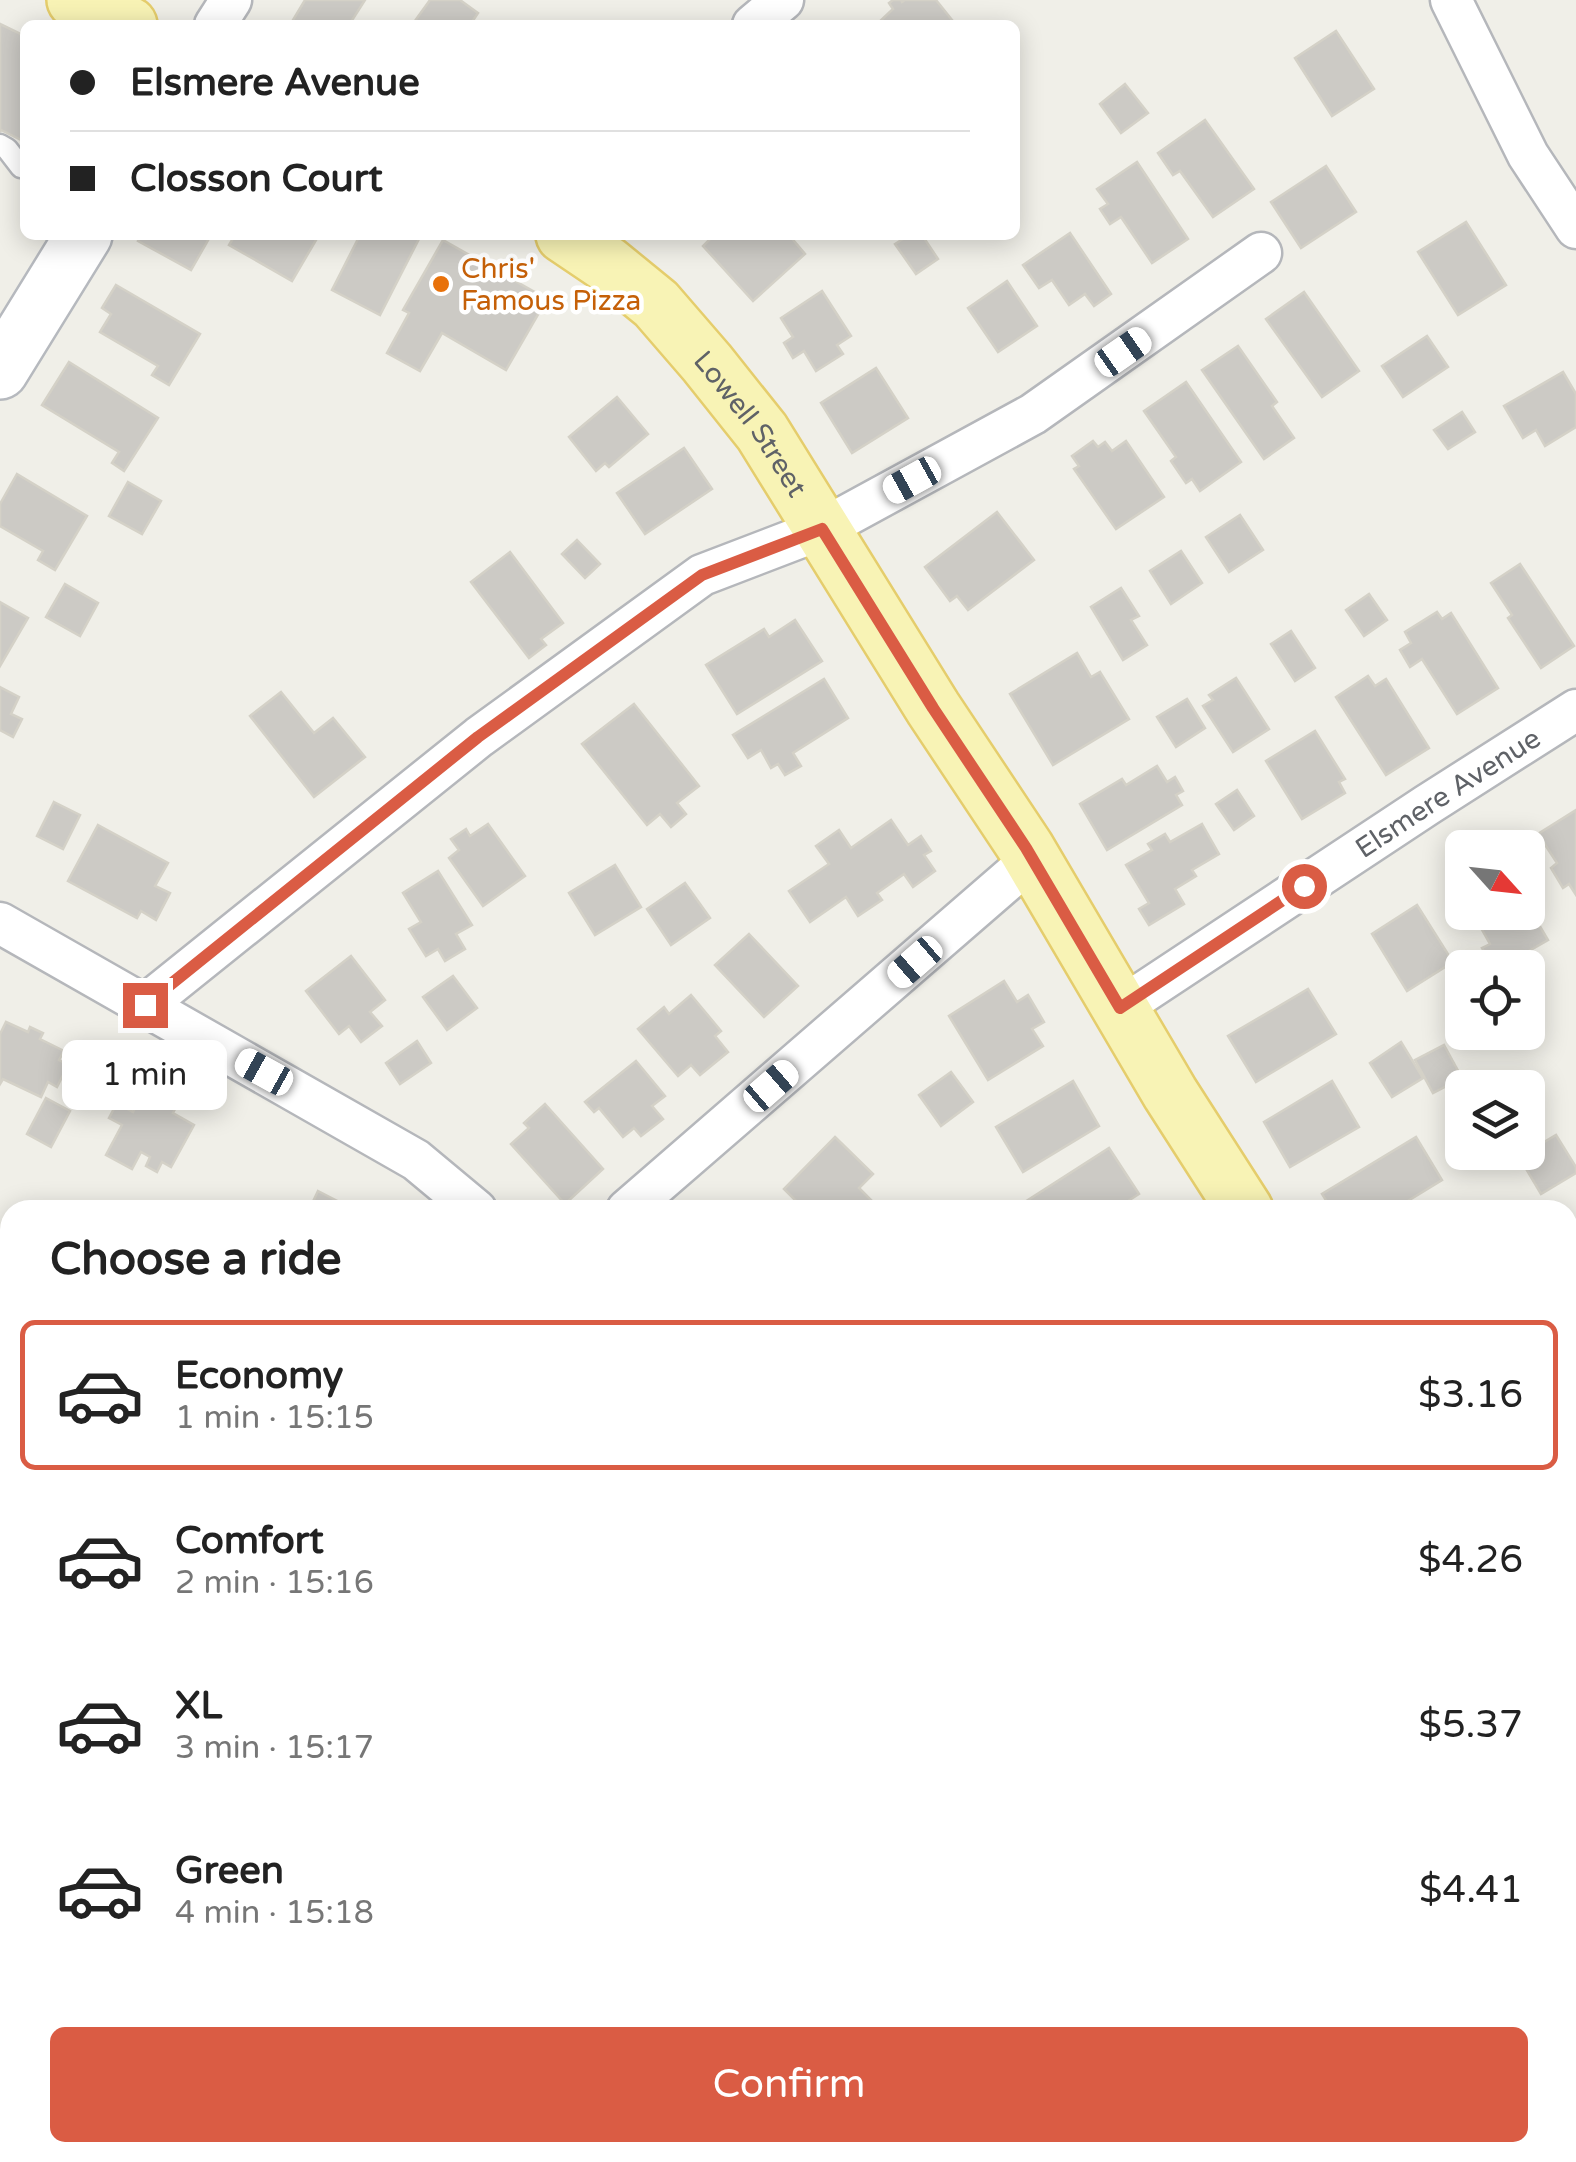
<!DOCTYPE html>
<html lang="en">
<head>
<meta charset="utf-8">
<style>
  :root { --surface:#fff; --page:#f2f2f2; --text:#222; --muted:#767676; --line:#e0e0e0; --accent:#da5c44 }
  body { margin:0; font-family:"Varela Round",sans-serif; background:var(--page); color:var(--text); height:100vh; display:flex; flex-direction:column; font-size:38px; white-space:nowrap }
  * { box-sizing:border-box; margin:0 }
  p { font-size:32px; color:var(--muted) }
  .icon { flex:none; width:55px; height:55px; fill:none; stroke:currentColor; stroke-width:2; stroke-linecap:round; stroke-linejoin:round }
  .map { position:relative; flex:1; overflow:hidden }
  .panel { position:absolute; left:0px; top:1200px; width:1578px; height:962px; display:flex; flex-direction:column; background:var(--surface); border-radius:30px 30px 0 0; box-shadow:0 5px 25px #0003 }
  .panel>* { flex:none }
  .top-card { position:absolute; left:20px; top:20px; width:1000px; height:220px; border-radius:15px; box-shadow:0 5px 25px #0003; display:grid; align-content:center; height:220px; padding:0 50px; background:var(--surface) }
  .needle { width:65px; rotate:117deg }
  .tools { position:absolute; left:1445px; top:830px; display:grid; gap:20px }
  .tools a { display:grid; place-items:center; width:100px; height:100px; border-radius:15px; background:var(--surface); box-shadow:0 5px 25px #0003; font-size:50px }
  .end { position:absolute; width:45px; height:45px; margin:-22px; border:12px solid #da5c44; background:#fff; box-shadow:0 0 0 5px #fff }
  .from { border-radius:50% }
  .bubble { position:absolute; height:70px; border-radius:15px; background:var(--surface); box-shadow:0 5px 25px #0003; font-size:32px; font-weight:600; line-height:70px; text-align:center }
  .car { position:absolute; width:30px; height:60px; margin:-30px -15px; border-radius:12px; box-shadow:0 0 8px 2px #0007; background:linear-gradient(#fff 24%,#345 0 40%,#fff 0 76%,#345 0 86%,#fff 0) }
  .top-card b { display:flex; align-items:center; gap:35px; height:95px; font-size:38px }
  .top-card b+b { border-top:2px solid var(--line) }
  .top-card i { width:25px; height:25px; background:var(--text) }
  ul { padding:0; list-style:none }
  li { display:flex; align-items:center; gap:30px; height:150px; margin:0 20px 15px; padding:0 30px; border:5px solid transparent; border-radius:15px }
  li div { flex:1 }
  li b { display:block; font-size:38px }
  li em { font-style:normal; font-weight:600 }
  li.current { border-color:var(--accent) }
  li>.icon { width:90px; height:90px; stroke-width:1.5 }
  h2 { padding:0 50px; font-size:45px; line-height:120px }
  .button { display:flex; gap:20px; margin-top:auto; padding:20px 50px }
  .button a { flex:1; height:115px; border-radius:15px; background:var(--accent); color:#fff; font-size:40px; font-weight:600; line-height:115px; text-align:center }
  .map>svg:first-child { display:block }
  .education { fill:#e0ded7 }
  .building { fill:#cccac5; stroke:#d4d1c7; stroke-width:2.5 }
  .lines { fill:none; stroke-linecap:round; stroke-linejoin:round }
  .lane-casing { stroke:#b5b7bb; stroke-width:25 }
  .street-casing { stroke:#b5b7bb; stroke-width:45 }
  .secondary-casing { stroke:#b6b9be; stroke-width:60 }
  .primary-casing { stroke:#e5cd6c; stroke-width:60 }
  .lane { stroke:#fff; stroke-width:20 }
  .street { stroke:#fff; stroke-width:40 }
  .secondary { stroke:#fff; stroke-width:55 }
  .primary { stroke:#f8f3b5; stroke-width:55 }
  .route { stroke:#da5c44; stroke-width:12 }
  .food-dot { fill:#e8710a; stroke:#fff; stroke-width:4 }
  .labels { text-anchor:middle; stroke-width:9; stroke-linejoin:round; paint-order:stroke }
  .food-label { font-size:28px; fill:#c56008; stroke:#fff; text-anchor:start }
  .street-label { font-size:28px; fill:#5f6267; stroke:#fff }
</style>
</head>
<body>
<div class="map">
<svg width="1576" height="2162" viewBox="0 0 1576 2162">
  <rect width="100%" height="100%" fill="#f0efe8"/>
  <path class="education" d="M0,1286l10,6v767l-10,-8z"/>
  <g class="building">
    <path d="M305,0h60l-16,25h-59z"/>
    <path d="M430,0h30l18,13 -8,12h-58z"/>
    <path d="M893,0h8l1,2 3,-2h31l20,25h-80l17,-16 -4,-6z"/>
    <path d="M0,24l25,12v106l-24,-12 -1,2z"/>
    <path d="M1336,31l38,58 -42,27 -37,-58z"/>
    <path d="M1125,84l23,29 -27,20 -21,-29z"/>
    <path d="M1205,120l49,69 -41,28 -33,-46 -7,4 -15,-22z"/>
    <path d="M1137,162l51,77 -36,24 -31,-46 -11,7 -10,-15 8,-5 -11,-15z"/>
    <path d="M1326,166l30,46 -55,36 -30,-46z"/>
    <path d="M1466,222l40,63 -48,30 -40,-63z"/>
    <path d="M1070,233l41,61 -17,12 -9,-12 -16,11 -17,-25 -13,8 -16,-23z"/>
    <path d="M141,235h70l-20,35 -53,-29z"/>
    <path d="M235,235h84l-27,46 -63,-36z"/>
    <path d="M360,235h61l-41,80 -48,-25z"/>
    <path d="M714,235h75l16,19 -52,47 -50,-55z"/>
    <path d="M909,235h13l16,24 -22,15 -21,-30z"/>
    <path d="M443,240l104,59 -41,71 -64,-37 -22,38 -33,-18 22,-40 -6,-3z"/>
    <path d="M1007,281l30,45 -39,26 -30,-44z"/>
    <path d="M116,285l84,49 -31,51 -17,-10 6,-9 -58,-34 11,-18 -9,-6z"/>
    <path d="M822,291l29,45 -14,9 6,9 -27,17 -12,-20 -11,7 -9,-15 9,-6 -12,-19z"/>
    <path d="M1304,292l55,79 -37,26 -56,-78z"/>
    <path d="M1427,336l21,31 -45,30 -21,-31z"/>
    <path d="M1238,346l39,56 -5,4 22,32 -30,21 -62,-89z"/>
    <path d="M69,362l89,56 -34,53 -12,-8 7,-11 -77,-47z"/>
    <path d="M876,368l32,50 -56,35 -31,-50z"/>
    <path d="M1563,372l13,22v33l-31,19 -9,-16 -13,8 -19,-32z"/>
    <path d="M1186,382l55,80 -41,29 -8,-12 -6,4 -15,-22 5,-4 -32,-46z"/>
    <path d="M617,397l31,37 -39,33 -4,-4 -9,8 -27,-34z"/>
    <path d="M1462,412l13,20 -27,17 -14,-19z"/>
    <path d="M1093,441l5,6 7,-5 7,9 14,-10 38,56 -48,32 -42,-60 5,-3 -7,-10z"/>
    <path d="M684,448l28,41 -67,45 -28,-41z"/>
    <path d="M17,474l70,42 -32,54 -17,-10 5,-9 -43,-25v-22z"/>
    <path d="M128,482l33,19 -19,33 -33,-18z"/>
    <path d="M997,512l37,48 -66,50 -11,-14 -7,5 -25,-34z"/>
    <path d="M1240,515l23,35 -34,22 -23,-35z"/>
    <path d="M577,540l23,24 -15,14 -23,-24z"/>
    <path d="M1181,551l21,32 -31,21 -21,-33z"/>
    <path d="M510,552l53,71 -22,16 5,6 -17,13 -58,-76z"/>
    <path d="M1520,564l54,82 -33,22 -33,-50 4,-3 -21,-32z"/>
    <path d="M65,584l33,19 -18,33 -34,-19z"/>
    <path d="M1121,588l18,28 -8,4 16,25 -24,15 -32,-53z"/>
    <path d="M1369,594l18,26 -23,16 -18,-26z"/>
    <path d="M0,602l28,16 -28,48z"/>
    <path d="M1437,612l5,7 9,-6 47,75 -41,26 -35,-55 -12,8 -10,-17 11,-7 -6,-11z"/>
    <path d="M795,620l27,41 -85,53 -31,-49 58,-36 5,8z"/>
    <path d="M1291,631l24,37 -20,13 -24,-37z"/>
    <path d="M1077,653l14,24 9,-5 29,47 -76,46 -43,-71z"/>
    <path d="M1368,676l7,10 11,-7 43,69 -43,27 -50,-78z"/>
    <path d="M1236,678l33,51 -36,23 -30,-46 10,-6 -4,-5z"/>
    <path d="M824,679l24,39 -55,35 8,13 -16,9 -7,-11 -7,4 -10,-18 -13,8 -15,-23z"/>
    <path d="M0,687l19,10 -8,17 11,5 -9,18 -13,-7z"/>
    <path d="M281,692l33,41 19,-15 32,39 -51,40 -64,-81z"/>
    <path d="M1187,699l18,29 -29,19 -19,-30z"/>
    <path d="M634,704l65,82 -22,17 9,11 -15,13 -11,-13 -13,11 -65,-81z"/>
    <path d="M1315,731l30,48 -6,3 6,11 -43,26 -36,-58z"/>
    <path d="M1157,766l10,16 8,-5 8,14 -7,4 6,10 -75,45 -27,-46 42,-25 4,6z"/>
    <path d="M1237,790l17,26 -20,14 -18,-26z"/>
    <path d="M54,802l26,13 -17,34 -26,-13z"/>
    <path d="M1576,810v85l-7,-11 -6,4 -12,-20 6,-5 -19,-29z"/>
    <path d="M891,820l17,25 13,-9 10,15 -7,4 11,16 -22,16 -9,-13 -27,19 5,7 -24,16 -12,-19 -36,25 -21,-31 40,-27 -13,-18 23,-16 12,18z"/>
    <path d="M488,824l37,52 -42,30 -34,-48 10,-8 -8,-11 15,-10 4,7z"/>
    <path d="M1202,824l17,30 -27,16 4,6 -21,13 9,15 -35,21 -10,-16 10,-6 -23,-38 26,-15 -4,-6 17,-10 5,8z"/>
    <path d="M98,825l70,38 -13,23 15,7 -14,27 -15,-9 -4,7 -69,-37z"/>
    <path d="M615,865l26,42 -46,28 -26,-42z"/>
    <path d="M438,871l34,54 -16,9 9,15 -20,12 -7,-12 -12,7 -17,-27 12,-7 -18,-29z"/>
    <path d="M685,883l25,35 -39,27 -24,-36z"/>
    <path d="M1417,905l36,57 -46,29 -35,-57z"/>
    <path d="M1528,906l20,34 -33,19 4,9h-25l-12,-20 8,-4 -18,-32h56z"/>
    <path d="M749,934l49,52 -34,31 -49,-52z"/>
    <path d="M351,956l34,44 -15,12 12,14 -21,16 -12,-16 -10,8 -33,-43z"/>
    <path d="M453,976l24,32 -30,22 -24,-33z"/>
    <path d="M1004,981l13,21 11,-7 16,27 -12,7 11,17 -55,34 -39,-64z"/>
    <path d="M1308,989l28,45 -80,48 -28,-46z"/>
    <path d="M691,995l30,36 -6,5 13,16 -28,23 -9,-10 -13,11 -40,-47 26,-22 5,7z"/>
    <path d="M6,1022l22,10 2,-5 13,6 -3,6 24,12 -5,9 9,5 -11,22 -9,-5 -7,15 -38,-18 -3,5v-50z"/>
    <path d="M417,1041l14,22 -31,21 -14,-21z"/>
    <path d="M1401,1042l22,36 -31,19 -22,-34z"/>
    <path d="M1444,1045l18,33 -29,15 -18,-33z"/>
    <path d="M636,1061l29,35 -13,10 11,13 -22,17 -7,-8 -11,9 -24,-29 -5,4 -9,-10z"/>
    <path d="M951,1072l22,30 -32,24 -22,-31z"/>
    <path d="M1073,1081l26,45 -76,46 -27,-45z"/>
    <path d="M1332,1081l27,46 -69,40 -26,-45z"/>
    <path d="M141,1095l20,11 3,-6 12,7 -3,6 21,12 -23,42 -9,-5 -5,10 -11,-6 4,-9 -9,-5 -9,17 -26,-14 16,-30 -13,-7 8,-15 16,9z"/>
    <path d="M46,1098l24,13 -19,36 -24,-13z"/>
    <path d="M545,1104l58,65 -38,35 -54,-60 18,-16 -5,-5z"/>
    <path d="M1556,1135l20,32v6l-35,21 -22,-37z"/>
    <path d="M835,1137l38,37 -14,14 14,14 -7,8h-25l-2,-2 -2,2h-32l-21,-21z"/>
    <path d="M1416,1137l26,43 -49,30h-61l-10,-16z"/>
    <path d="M1109,1148l30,46 -25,16h-84l-5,-8z"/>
    <path d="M318,1191l37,19h-46z"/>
    <path d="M1576,1353v45l-6,4 -2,-5v-38z"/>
    <path d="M1576,1565v46l-6,-10 -2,2v-32z"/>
    <path d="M152,2152h79l-5,10h-41l-11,-6 -6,6z"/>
    <path d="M361,2152h39l9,10h-57z"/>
    <path d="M737,2152h77l-7,7 2,3h-82z"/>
    <path d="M1117,2152h80l2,10h-80z"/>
    <path d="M1460,2152h65l10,9 -63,1z"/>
  </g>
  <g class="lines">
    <g class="lane-casing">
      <g id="lane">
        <path d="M0,145l7,4 14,18"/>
        <path d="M0,1766l10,10"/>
      </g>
    </g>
    <g class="street-casing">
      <g id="street">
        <path d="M1451,0l77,155 48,73"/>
        <path d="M215,25l16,-25"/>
        <path d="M753,25l30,-25"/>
        <path d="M0,923l416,237 60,50"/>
        <path d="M145,1005l334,-268 223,-162 120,-46 211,-115 228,-161"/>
        <path id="s1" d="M1120,1008l307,-203 149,-95"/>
        <path d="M627,1210l405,-351"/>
        <path d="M1568,1271l8,-5"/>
        <path d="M1568,1957l8,-10"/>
        <path d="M927,2152l8,10"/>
        <path d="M291,2162l4,-10"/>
        <path d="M1364,2162l11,-10"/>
      </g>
    </g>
    <g class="secondary-casing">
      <path id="secondary" d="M0,371l84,-136"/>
    </g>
    <g class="primary-casing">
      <g id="primary">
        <path d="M75,0l54,25"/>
        <path id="s2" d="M564,235l43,29 49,40 51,59 55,69 171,276 93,140 144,245 75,117"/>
        <path d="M1568,1717l8,14"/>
      </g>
    </g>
    <use href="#lane" class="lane"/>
    <use href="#street" class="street"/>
    <use href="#secondary" class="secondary"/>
    <use href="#primary" class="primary"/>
  </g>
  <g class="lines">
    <path class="route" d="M145,1005l333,-268 224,-162 120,-46 111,179 93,140 94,160 184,-122"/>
  </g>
  <circle class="food-dot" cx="441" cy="284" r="10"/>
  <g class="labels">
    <g class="food-label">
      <text x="461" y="278">Chris'<tspan x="461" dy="32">Famous Pizza</tspan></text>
    </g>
    <g class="street-label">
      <text dy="10" stroke="none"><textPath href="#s2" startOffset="268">Lowell Street</textPath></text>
      <text dy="10" stroke="none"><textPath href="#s1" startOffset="392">Elsmere Avenue</textPath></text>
    </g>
  </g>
</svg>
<div class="tools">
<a><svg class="needle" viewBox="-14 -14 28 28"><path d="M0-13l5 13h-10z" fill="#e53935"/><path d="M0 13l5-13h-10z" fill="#767676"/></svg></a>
<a><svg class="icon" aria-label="locate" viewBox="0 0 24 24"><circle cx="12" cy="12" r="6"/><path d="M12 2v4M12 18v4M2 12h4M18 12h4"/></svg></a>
<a><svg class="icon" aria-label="layers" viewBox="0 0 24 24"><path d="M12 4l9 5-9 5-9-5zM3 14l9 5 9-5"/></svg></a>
</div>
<i class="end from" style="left:1304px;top:886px"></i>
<i class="end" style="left:145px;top:1005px"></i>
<div class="bubble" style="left:62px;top:1040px;width:165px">1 min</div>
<i class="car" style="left:1123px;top:352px;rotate:55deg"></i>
<i class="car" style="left:912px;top:480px;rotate:241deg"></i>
<i class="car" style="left:915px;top:962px;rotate:229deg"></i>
<i class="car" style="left:264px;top:1072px;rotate:299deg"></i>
<i class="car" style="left:771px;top:1086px;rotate:49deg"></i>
<div class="top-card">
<b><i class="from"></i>Elsmere Avenue</b>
<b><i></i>Closson Court</b>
</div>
<section class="panel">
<h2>Choose a ride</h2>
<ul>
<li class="current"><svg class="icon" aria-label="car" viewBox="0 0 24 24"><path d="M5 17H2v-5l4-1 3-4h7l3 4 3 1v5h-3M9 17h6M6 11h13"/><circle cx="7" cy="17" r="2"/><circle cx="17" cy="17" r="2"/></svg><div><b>Economy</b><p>1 min · 15:15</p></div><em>$3.16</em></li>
<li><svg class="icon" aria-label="car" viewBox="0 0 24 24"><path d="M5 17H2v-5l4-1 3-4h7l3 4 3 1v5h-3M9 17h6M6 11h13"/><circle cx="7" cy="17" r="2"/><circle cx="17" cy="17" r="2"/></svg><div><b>Comfort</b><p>2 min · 15:16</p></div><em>$4.26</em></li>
<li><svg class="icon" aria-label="car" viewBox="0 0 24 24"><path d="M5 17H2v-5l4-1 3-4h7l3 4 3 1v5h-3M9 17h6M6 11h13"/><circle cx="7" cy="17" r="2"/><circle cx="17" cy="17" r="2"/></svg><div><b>XL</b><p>3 min · 15:17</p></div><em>$5.37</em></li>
<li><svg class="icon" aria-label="car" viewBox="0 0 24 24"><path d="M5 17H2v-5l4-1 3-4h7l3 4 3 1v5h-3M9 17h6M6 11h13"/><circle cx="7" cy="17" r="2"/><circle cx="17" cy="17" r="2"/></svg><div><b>Green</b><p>4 min · 15:18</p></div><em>$4.41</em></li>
</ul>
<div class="button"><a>Confirm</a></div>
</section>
</div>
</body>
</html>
